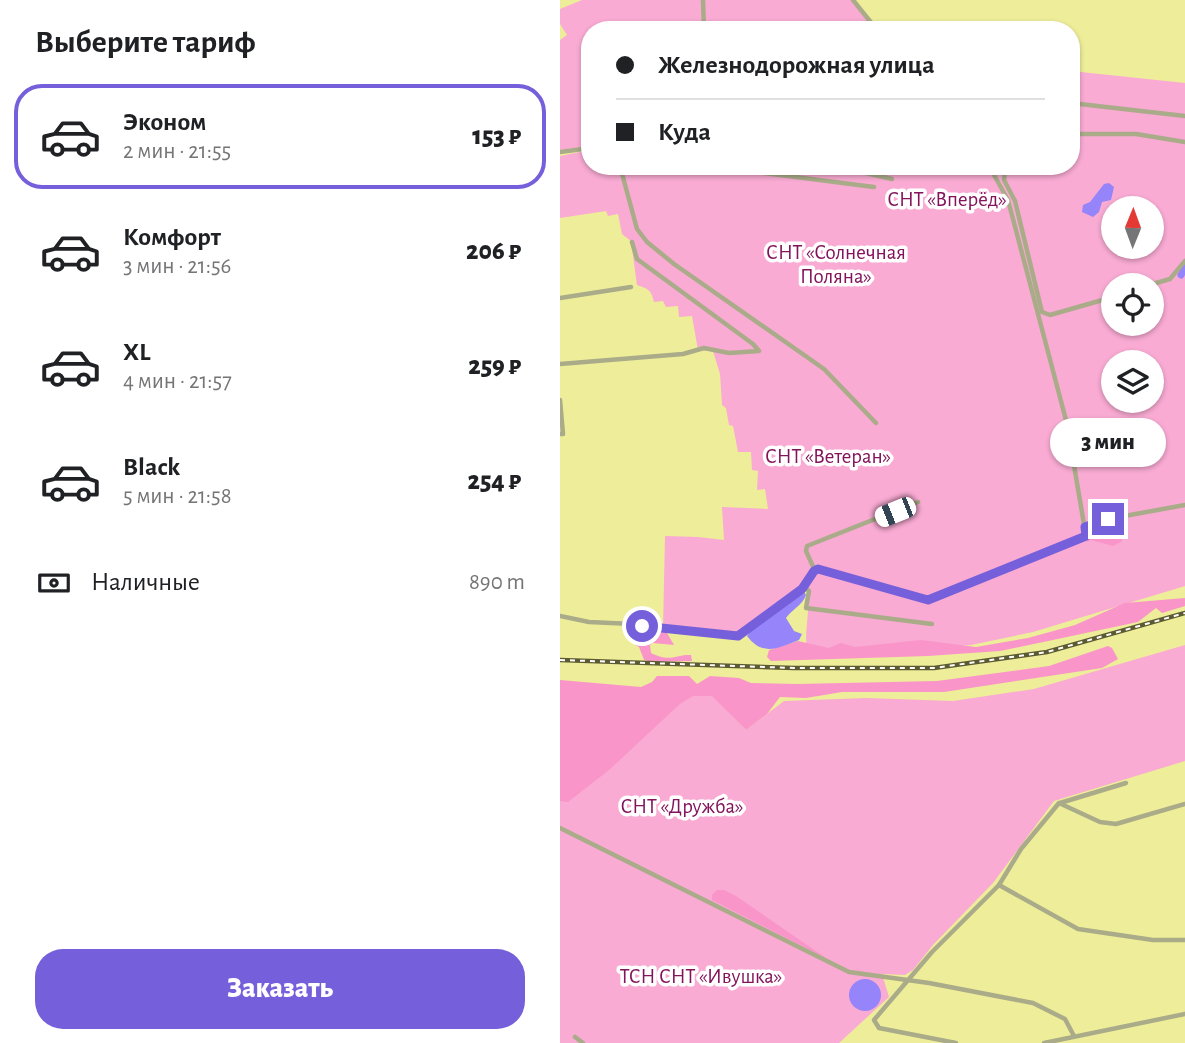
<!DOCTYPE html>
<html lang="ru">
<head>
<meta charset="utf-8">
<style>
  :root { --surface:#fff; --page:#f2f2f2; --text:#202124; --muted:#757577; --line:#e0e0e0; --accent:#765fda }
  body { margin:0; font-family:"Alegreya Sans",sans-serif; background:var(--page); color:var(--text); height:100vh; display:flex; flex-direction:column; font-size:26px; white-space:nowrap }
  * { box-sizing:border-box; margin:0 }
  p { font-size:23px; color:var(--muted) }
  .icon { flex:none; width:38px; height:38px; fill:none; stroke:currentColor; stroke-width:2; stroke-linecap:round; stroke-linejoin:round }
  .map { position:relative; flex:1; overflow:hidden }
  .drawer { display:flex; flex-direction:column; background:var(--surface); width:560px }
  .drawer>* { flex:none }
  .banner { position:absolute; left:21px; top:21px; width:499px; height:154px; border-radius:28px; box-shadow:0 2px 5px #0004; display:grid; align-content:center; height:154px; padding:0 35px; background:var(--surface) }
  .needle { width:46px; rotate:1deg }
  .tools { position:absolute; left:541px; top:196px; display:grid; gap:14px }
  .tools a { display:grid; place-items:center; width:63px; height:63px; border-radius:50%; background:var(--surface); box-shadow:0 2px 5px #0004; font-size:35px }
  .end { position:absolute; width:32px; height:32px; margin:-16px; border:9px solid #765fda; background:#fff; box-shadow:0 0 0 4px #fff }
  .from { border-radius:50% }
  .bubble { position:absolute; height:49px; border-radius:24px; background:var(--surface); box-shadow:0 2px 5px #0004; font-size:23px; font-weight:800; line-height:49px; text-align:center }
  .car { position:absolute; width:21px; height:42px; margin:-21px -10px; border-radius:9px; box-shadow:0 0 5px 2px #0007; background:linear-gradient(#fff 24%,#345 0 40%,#fff 0 76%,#345 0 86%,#fff 0) }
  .banner b { display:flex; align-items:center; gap:24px; height:66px; font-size:26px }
  .banner b+b { border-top:2px solid var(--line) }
  .banner i { width:18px; height:18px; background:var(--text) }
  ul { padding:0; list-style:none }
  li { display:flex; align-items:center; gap:21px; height:105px; margin:0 14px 10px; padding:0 21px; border:4px solid transparent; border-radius:28px }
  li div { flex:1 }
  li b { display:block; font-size:26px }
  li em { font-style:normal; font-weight:800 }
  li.on { border-color:var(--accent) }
  li>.icon { width:63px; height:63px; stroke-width:1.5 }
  h2 { padding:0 35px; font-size:32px; line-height:84px }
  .pay { display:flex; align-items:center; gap:18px; height:77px; padding:0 35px; font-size:26px }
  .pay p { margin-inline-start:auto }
  .button { display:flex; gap:14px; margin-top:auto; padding:14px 35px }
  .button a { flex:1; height:80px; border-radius:28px; background:var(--accent); color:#fff; font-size:28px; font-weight:800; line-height:80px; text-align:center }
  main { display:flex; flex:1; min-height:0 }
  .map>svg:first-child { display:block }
  .green { fill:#f9abd3; fill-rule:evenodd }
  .forest { fill:#f995c9 }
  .water { fill:#9584fa }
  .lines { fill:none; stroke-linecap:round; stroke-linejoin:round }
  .river { stroke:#9584fa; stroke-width:7 }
  .minor { stroke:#aaab89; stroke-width:4.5 }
  .rail-casing { stroke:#5b5a30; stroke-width:4.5 }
  .rail { stroke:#fff; stroke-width:2; stroke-dasharray:5; stroke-linecap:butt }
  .route { stroke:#765fda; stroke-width:9 }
  .labels { text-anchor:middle; stroke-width:7; stroke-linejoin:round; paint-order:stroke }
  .park-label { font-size:21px; fill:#83135b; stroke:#fff }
</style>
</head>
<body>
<main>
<section class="drawer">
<h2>Выберите тариф</h2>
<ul>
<li class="on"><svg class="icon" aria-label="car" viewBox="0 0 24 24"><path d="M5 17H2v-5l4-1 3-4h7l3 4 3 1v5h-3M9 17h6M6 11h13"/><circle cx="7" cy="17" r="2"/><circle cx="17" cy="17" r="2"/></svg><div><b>Эконом</b><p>2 мин · 21:55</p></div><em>153 ₽</em></li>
<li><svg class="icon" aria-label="car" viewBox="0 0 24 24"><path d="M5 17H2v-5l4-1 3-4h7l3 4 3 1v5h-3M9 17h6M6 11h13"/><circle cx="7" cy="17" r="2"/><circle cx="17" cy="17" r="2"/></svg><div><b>Комфорт</b><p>3 мин · 21:56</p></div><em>206 ₽</em></li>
<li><svg class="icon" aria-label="car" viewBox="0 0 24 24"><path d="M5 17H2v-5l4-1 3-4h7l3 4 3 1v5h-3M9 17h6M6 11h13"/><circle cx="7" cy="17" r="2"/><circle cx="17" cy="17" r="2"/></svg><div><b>XL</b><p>4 мин · 21:57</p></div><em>259 ₽</em></li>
<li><svg class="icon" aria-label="car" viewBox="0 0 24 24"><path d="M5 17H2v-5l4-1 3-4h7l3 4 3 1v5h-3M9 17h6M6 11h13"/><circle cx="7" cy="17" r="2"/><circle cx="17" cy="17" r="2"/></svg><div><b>Black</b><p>5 мин · 21:58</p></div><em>254 ₽</em></li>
</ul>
<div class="pay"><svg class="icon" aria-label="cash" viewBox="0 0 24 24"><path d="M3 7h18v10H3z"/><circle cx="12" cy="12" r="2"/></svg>Наличные<p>890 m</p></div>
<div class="button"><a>Заказать</a></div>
</section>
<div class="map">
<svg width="625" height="1043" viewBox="0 0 625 1043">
  <rect width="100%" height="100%" fill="#eeed99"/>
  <g class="green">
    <path d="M22,0h273l23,30h-288v116l-30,4v-110l7,-5 -7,-11v-15z"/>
    <path d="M511,71l114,12v503l-152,46 -62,13 -162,12c-8,-23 4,-48 -3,-70l-68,49 -75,-7 2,-93 33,1 26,3 -2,-33 46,2 -3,-20 -8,1 1,-19 -6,-1 -1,-18h-13l-5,-26 -4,-1 -3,-17 -4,-3 -2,-31 -7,-23 -15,-1 -6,-34 -13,1 -1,-11 -12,1 -3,-6 -9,1c-3,-13 -6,-13 -17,-17l-6,-44 -9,-7 -4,-20 -10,2 -2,-5 -46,7v-62l30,-6v16h481zM553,208h39v39h-39zM553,285h39v39h-39zM553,362h39v39h-39z"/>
    <path d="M625,645v116l-131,40 -61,82 -60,62 -20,25 -8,5 -23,-1 7,23 -50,46h-279v-255l121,-89 12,-3 19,-1 34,35 38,-29 82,-3 87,3 81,-12z"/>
  </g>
  <g class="forest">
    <path d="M544,522h8l-3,3 2,4h8l5,7 -3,6 -8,4 -22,-6 -5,2 4,-14z"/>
    <path d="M625,598v8l-23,7 -6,-5 -18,14 -138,29 -72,5 -157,5 -4,-4 2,-7 29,-9 31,7 12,-5 14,4 66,-7 55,7 52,-9 47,-13 50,-22z"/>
    <path d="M77,628l30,5 7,12 -21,-2 -3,2 1,8c20,10 24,1 40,2l1,6 -39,1 -9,-2 -5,-13 -4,-2z"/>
    <path d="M548,646l4,2 6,11 -16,9 -158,24h-102l-36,6 -26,-1 -13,17 -21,16 -34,-34h-19l-13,8 -71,66 -41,32 -8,-1v-121l81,7 11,-5 5,-6h32l8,8 13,-8 29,2 12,5 46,1 140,-3 112,-15z"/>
    <path d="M157,890h7l12,6 90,62 -114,-58v-5z"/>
  </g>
  <g class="water">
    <path d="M549,183l5,4 -3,13 -9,2 -3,10 -6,5 -11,-5 1,-7 7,-3 14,-18z"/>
    <path d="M241,592h3l2,3c-4,11 -14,14 -20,23l8,13 8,3 -3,6c-21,8 -36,17 -52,-4l8,-10z"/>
    <circle cx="305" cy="995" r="16"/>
  </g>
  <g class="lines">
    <path class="river" d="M621,275l4,-7"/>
    <g class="minor">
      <path d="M143,0l1,30"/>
      <path d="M293,0l24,30"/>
      <path d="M511,103l114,13"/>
      <path d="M511,134h65l49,8"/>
      <path d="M24,149l6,7"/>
      <path d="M0,152l30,-4"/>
      <path d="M60,166l17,63 10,13 27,22 150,105 52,54"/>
      <path d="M149,166l165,21"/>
      <path d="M244,166l62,7 26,6"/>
      <path d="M452,166l-7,6 -1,8 11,21 27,111 8,3 63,-18"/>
      <path d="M589,285l21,-6 15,-18"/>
      <path d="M0,298l71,-11"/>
      <path d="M0,364l123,-10 21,-6 25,5 30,-2 -6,-7 -116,-85 -5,-17"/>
      <path d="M0,400l3,34h-3"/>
      <path d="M525,527l23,-8 77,-14"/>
      <path d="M255,571l-9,-20 1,-5 111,-44"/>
      <path d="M245,587l4,4 -3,17 126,16"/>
      <path d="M0,616l29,6 44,2 105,12 64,-47 13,-18 3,-2 110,31 158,-64 -19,-112 -59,-224 -19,-34"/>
      <path d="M500,803l66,-20"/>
      <path d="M0,828l289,144 80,11 104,20 32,16 9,17"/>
      <path d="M439,885l79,44 75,11h32"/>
      <path d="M15,1037l8,6"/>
      <path d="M396,1043l-77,-15 -5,-8 58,-68 67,-67 22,-36 38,-46 41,19 16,2 69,-20"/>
      <path d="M484,1043l141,-29"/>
    </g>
    <g class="rail-casing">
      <path id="rail" d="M0,660l234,8h140l113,-16 138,-39"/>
    </g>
    <use href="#rail" class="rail"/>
  </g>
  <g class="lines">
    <path class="route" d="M82,626l96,10 64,-47 12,-18 4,-2 110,31 158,-64 -1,-9 23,-8"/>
  </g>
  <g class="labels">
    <g class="park-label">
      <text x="387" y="206">СНТ «Вперёд»</text>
      <text x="276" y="259">СНТ «Солнечная<tspan x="276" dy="24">Поляна»</tspan></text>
      <text x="268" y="463">СНТ «Ветеран»</text>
      <text x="122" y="813">СНТ «Дружба»</text>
      <text x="141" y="983">ТСН СНТ «Ивушка»</text>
    </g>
  </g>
</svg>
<div class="tools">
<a><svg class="needle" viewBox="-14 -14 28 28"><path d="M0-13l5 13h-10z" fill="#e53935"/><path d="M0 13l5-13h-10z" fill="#757577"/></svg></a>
<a><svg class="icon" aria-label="locate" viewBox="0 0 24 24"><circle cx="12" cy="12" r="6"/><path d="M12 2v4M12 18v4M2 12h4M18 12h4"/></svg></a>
<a><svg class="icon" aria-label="layers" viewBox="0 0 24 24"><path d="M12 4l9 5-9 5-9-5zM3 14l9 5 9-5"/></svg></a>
</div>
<i class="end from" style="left:82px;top:626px"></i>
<i class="end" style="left:548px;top:519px"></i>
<div class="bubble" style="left:490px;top:418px;width:116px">3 мин</div>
<i class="car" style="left:335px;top:512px;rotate:248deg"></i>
<div class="banner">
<b><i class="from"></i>Железнодорожная улица</b>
<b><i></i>Куда</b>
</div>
</div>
</main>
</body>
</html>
